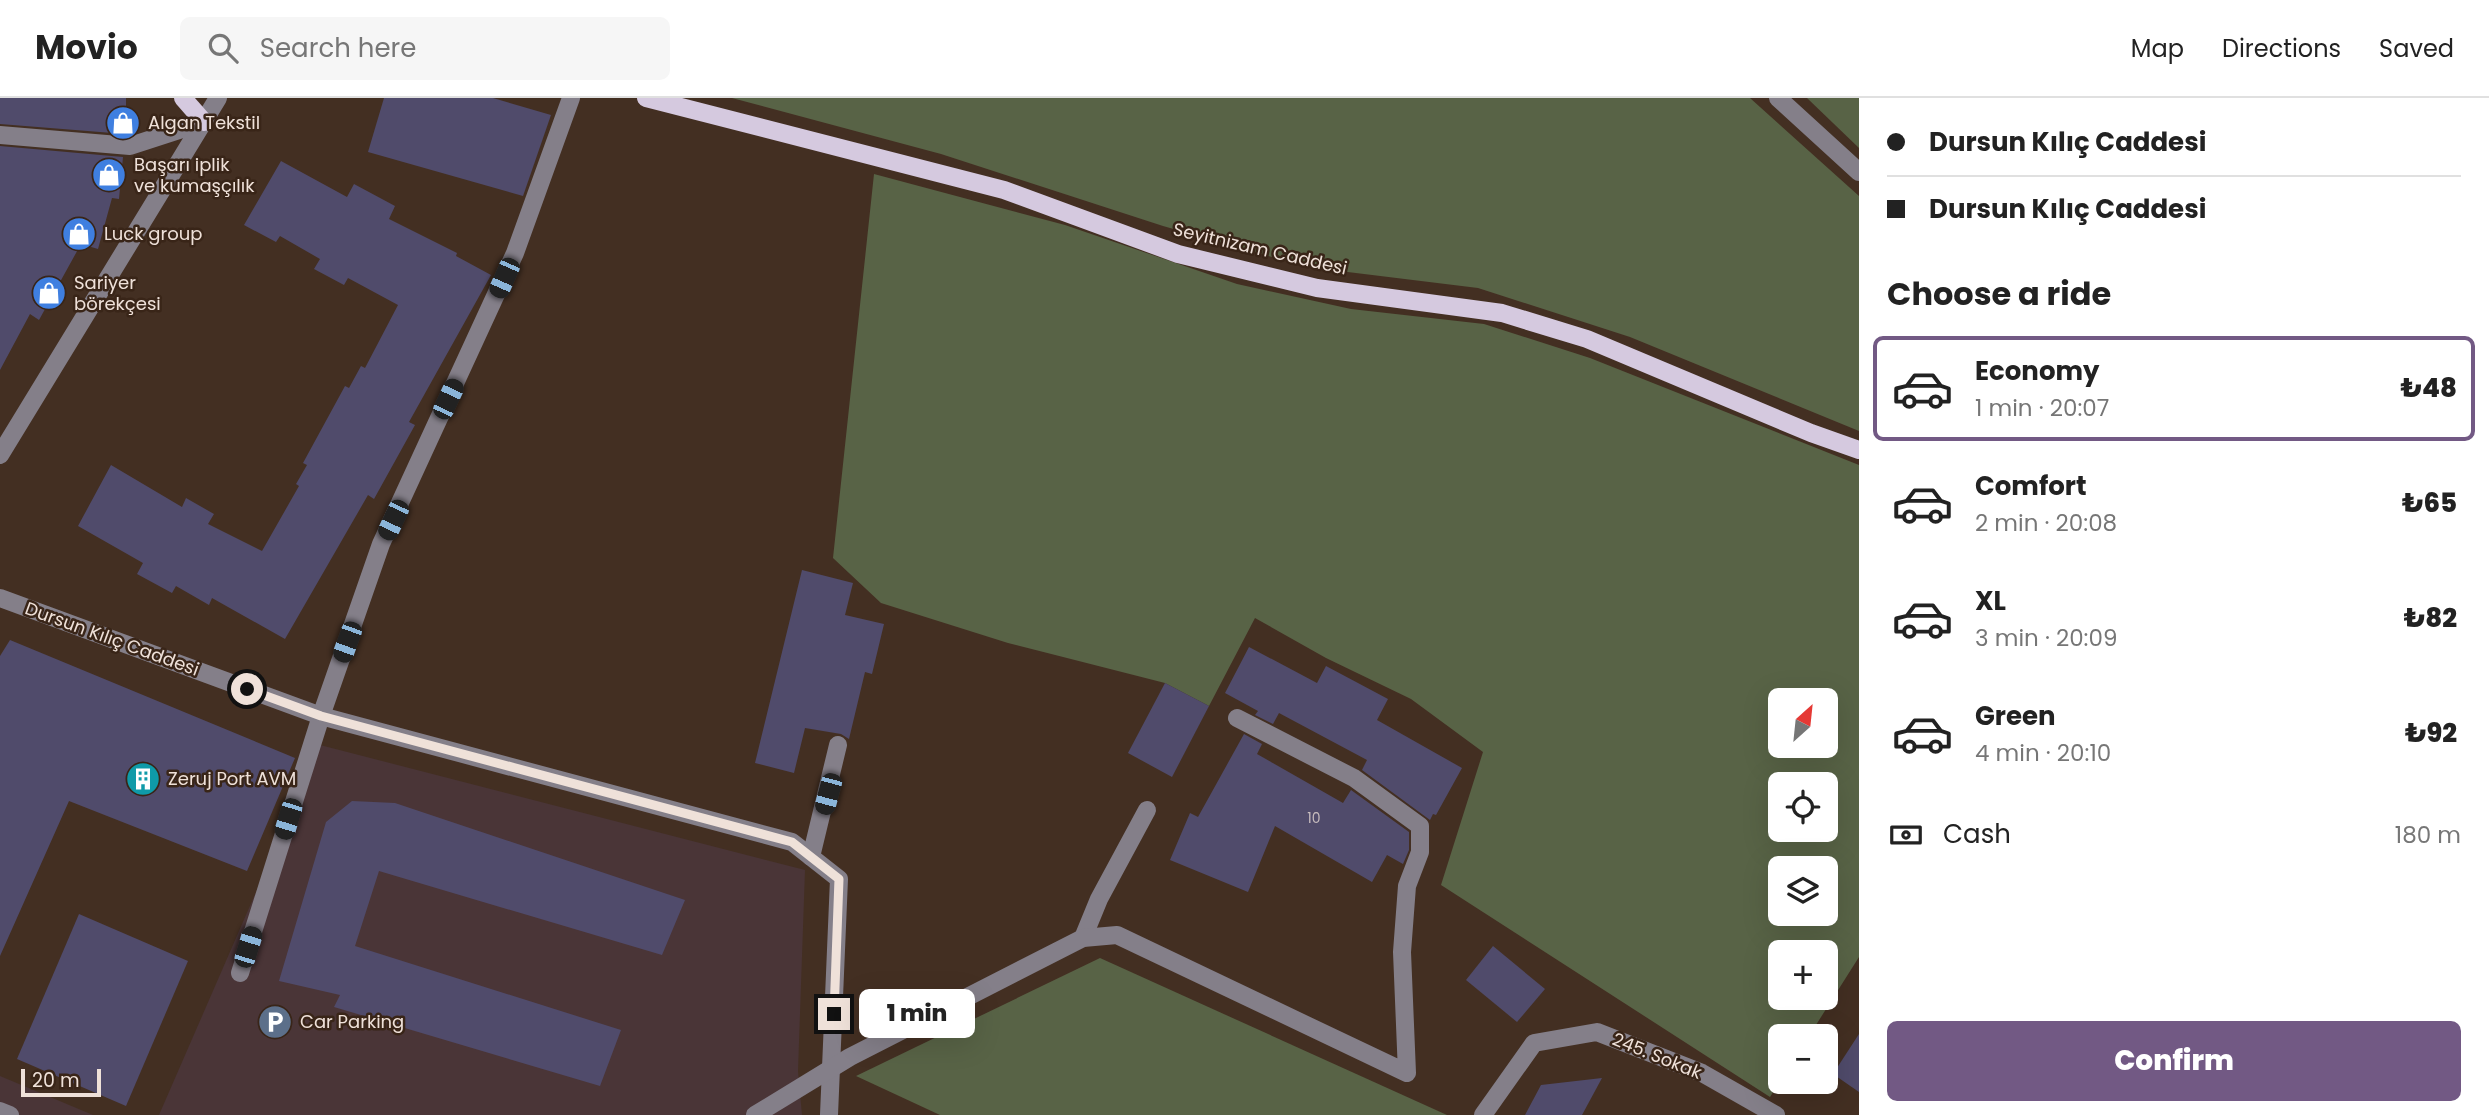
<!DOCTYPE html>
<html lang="en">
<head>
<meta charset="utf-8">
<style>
  :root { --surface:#fff; --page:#f6f6f6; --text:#222; --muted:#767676; --line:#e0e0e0; --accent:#725984 }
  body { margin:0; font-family:Poppins,sans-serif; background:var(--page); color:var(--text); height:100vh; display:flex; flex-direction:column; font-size:26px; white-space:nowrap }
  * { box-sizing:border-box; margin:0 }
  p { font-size:23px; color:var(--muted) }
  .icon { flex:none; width:38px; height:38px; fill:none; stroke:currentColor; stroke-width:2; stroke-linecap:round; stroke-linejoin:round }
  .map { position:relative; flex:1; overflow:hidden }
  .panel { display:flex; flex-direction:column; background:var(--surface); width:630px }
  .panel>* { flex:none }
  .banner { display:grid; align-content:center; height:154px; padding:0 28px; background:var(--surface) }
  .needle { width:46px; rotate:27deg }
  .buttons { position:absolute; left:1768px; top:590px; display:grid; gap:14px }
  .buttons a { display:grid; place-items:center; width:70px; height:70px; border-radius:10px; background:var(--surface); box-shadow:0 7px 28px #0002; font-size:35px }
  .scale { position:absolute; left:21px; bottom:18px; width:80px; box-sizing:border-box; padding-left:7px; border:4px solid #efe1d9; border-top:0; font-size:19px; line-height:24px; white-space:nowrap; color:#efe1d9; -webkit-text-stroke:5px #392518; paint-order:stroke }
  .end { position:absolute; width:32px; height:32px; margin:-16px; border:9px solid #efe1d9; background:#111; box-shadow:0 0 0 4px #111 }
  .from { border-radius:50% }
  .bubble { position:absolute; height:49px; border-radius:10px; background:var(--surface); box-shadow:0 7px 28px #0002; font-size:23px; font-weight:800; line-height:49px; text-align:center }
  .car { position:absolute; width:21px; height:42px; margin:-21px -10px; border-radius:9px; box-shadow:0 0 5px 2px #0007; background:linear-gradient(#222 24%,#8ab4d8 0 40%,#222 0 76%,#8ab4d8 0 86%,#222 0) }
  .banner b { display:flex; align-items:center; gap:24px; height:66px; font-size:26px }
  .banner b+b { border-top:2px solid var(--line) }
  .banner i { width:18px; height:18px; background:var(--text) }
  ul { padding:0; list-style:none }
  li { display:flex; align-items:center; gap:21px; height:105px; margin:0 14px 10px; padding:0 14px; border:4px solid transparent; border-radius:10px }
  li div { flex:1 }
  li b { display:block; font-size:26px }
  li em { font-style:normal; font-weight:800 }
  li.on { border-color:var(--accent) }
  li>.icon { width:63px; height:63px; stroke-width:1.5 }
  h2 { padding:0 28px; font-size:32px; line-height:84px }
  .pay { display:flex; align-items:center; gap:18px; height:77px; padding:0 28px; font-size:26px }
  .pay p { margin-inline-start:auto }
  .cta { display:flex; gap:14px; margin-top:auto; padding:14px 28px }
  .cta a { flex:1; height:80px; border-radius:10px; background:var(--accent); color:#fff; font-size:28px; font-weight:800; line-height:80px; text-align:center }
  header { display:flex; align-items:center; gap:42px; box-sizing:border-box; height:98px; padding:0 35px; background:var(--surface); border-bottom:2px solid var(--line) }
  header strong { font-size:33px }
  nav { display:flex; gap:38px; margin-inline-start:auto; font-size:24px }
  .search { width:490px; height:63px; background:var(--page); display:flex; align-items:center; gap:18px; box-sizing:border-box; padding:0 24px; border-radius:10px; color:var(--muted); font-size:26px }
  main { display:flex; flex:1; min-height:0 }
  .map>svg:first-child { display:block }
  .medical { fill:#4a3537 }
  .green { fill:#586346; fill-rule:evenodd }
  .building { fill:#504b6b }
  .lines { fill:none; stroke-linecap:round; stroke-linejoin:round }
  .minor { stroke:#847f89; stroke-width:18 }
  .major { stroke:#d5c9df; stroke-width:18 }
  .route { stroke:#efe1d9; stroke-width:9 }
  .labels { text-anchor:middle; stroke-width:5; stroke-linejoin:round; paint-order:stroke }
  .number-label { font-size:14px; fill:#c7bcbe }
  .poi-label { font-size:18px; fill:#efe1d9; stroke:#392518; text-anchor:start }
  .street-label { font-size:18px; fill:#efe1d9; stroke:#392518 }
</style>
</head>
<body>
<header>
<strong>Movio</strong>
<div class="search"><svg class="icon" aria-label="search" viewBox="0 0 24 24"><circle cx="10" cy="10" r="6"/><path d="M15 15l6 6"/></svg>Search here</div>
<nav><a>Map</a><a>Directions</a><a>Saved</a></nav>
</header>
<main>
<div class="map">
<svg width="1859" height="1017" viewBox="0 0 1859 1017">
  <rect width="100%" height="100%" fill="#432f22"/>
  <g class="medical">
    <path d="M320,647l485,125 -7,201 4,44h-643z"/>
    <path d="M0,978l93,39h-93z"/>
  </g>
  <g class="green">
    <path d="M732,0h1018l109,98v235l-229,-94 -152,-49 -171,-21 -144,-41 -222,-72z"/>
    <path d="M1807,0h52v50z"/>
    <path d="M874,76l191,51 172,59 114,25 133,15 106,34 269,107v492l-50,79h-29v45l-10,16 -329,-212 42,-133 -72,-53 -85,-41 -71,-40 -46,88 -44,-23 -157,-40 -127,-40 -48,-45zM1780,602h45v46h-45zM1780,686h45v46h-45zM1780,770h45v46h-45zM1780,854h45v46h-45z"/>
    <path d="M1100,860l347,157h-507l-84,-39z"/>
  </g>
  <g class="building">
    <path d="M0,0h126v8l3,1 -4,27 -125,-10z"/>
    <path d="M384,0h109l58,17 -28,81 -155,-44z"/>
    <path d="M0,48l123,11 -4,42 -7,-1 -14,51 -17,-5 -42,76 -9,-6 -30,56z"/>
    <path d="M281,63l66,36 7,-13 41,22 -6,13 68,34 -1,3 35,19 -82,147 6,3 -41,74 -6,-4 -83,144 -73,-41 -3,7 -33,-19 -4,7 -35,-19 6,-11 -65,-37 33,-61 71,42 4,-9 28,16 -6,10 54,27 37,-65 -3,-2 11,-19 -4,-2 42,-77 4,2 12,-22 4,2 33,-63 -50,-27 -4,7 -30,-16 6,-10 -40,-23 -4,6 -32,-17z"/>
    <path d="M802,472l51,13 -8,32 39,9 -12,50 -7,-2 -16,67 -8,-5 -36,-6 -11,45 -39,-10z"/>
    <path d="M10,542l285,118 -48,113 -178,-70 -69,155v-300z"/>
    <path d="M1249,549l68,36 9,-17 62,33 -11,21 85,48 -26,47 -3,-1 -3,6 -68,-50 5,-10 -88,-47 -6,11 -18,-9 3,-4 -33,-18z"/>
    <path d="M1165,585l44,23 -37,71 -44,-24z"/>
    <path d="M1244,636l18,10 -5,10 86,49 8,-13 58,42v18l-6,14 -16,-9 -15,27 -97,-56 -27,66 -78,-32 20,-47 8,4z"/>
    <path d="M352,703l43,2 290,97 -23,55 -283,-84 -24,75 266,84 -21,56 -266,-79 6,-12 -61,-14 47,-159z"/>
    <path d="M79,816l109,47 -62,145 -109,-47z"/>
    <path d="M1493,848l52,43 -28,33 -51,-42z"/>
    <path d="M1859,936v58l-26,-18z"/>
    <path d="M1602,980l-20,37h-57l16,-30z"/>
  </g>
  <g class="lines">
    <g class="minor">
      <path d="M1778,0l81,74"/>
      <path d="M0,37l130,11 74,-24"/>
      <path d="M0,357l218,-357"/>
      <path d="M0,500l321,118 471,126 47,37 -10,236"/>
      <path d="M811,759l27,-112"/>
      <path d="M1083,840l16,-39 48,-89"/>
      <path d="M240,875l81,-257 60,-172 134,-291 56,-155"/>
      <path d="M0,1013l10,4"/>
      <path d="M755,1017l95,-58 233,-119 34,-3 290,138 -5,-121 5,-66 13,-34v-26l-66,-48 -117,-60"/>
      <path d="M1483,1017l51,-72 63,-11 105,41 74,42"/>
    </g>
    <g class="major">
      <path d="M183,0l21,24"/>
      <path d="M646,0l358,92 174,64 139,34 185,25 85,26 224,94 48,17"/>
    </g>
  </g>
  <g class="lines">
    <path class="route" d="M247,591l74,27 471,126 47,37 -5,135"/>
  </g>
  <defs>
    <g id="shop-disc" transform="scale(1.75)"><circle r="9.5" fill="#3f7fe0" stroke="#392518"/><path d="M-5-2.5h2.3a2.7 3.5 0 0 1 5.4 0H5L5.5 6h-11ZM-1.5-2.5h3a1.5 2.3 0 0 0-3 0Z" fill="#fff"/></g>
    <g id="building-disc" transform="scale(1.75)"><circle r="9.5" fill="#0f9aa8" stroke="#392518"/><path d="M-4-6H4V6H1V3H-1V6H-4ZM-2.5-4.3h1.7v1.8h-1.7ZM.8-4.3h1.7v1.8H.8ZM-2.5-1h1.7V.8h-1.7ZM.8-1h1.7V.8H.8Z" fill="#fff"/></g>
    <g id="parking-disc" transform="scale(1.75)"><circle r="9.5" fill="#5c6f8a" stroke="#392518"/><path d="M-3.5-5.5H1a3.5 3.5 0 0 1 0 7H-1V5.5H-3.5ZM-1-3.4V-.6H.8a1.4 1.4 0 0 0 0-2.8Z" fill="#fff"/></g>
  </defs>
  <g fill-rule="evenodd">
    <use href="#shop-disc" x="123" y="25"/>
    <use href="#shop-disc" x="109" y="77"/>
    <use href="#shop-disc" x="79" y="136"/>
    <use href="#shop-disc" x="49" y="195"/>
    <use href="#building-disc" x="143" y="681"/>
    <use href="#parking-disc" x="275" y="924"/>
  </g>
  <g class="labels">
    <g class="number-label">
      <text x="1314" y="725">10</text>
    </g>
    <g class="poi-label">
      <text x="148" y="31">Algan Tekstil</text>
      <text x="134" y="73">Başarı iplik<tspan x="134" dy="21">ve kumaşçılık</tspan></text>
      <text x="104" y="142">Luck group</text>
      <text x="74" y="191">Sariyer<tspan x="74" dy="21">börekçesi</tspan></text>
      <text x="168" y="687">Zeruj Port AVM</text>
      <text x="300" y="930">Car Parking</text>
    </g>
    <g class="street-label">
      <text transform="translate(1260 151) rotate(13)" y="6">Seyitnizam Caddesi</text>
      <text transform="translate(112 541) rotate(20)" y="6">Dursun Kılıç Caddesi</text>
      <text transform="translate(1657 958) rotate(22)" y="6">245. Sokak</text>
    </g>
  </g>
</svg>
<div class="buttons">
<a><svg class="needle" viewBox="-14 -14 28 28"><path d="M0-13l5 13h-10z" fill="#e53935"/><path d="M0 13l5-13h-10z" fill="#767676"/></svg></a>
<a><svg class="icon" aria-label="locate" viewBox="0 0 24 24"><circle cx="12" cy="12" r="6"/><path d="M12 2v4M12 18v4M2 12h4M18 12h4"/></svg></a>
<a><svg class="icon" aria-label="layers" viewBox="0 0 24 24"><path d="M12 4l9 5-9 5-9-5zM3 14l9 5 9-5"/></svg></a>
<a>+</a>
<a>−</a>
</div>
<div class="scale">20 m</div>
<i class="end from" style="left:247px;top:591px"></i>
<i class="end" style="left:834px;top:916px"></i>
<div class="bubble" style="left:859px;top:891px;width:116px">1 min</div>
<i class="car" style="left:504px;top:180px;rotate:204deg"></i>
<i class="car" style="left:448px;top:301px;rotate:25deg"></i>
<i class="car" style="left:393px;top:422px;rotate:205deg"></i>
<i class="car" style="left:347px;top:544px;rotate:200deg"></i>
<i class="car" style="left:828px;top:696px;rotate:195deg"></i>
<i class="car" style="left:288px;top:721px;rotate:197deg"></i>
<i class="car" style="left:248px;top:849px;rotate:17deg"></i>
</div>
<section class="panel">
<div class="banner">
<b><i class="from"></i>Dursun Kılıç Caddesi</b>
<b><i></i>Dursun Kılıç Caddesi</b>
</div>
<h2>Choose a ride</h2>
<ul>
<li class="on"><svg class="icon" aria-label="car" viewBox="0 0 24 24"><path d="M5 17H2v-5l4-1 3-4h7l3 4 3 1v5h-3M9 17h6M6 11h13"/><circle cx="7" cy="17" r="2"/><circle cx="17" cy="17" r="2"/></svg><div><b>Economy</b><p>1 min · 20:07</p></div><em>₺48</em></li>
<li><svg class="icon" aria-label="car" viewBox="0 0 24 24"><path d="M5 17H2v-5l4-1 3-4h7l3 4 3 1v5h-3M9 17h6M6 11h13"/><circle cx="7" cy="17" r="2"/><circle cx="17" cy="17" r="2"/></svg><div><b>Comfort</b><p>2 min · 20:08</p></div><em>₺65</em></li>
<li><svg class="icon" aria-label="car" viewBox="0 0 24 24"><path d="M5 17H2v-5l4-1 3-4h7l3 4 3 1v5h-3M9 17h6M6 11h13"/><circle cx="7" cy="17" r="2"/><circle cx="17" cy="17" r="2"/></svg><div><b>XL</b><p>3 min · 20:09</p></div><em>₺82</em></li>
<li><svg class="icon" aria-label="car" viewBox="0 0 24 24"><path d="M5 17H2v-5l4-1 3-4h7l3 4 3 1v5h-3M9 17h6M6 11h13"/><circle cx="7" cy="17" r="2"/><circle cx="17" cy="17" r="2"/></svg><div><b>Green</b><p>4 min · 20:10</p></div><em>₺92</em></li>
</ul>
<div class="pay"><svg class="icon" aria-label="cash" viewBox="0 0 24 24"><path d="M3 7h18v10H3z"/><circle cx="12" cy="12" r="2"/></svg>Cash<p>180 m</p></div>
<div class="cta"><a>Confirm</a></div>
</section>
</main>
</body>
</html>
